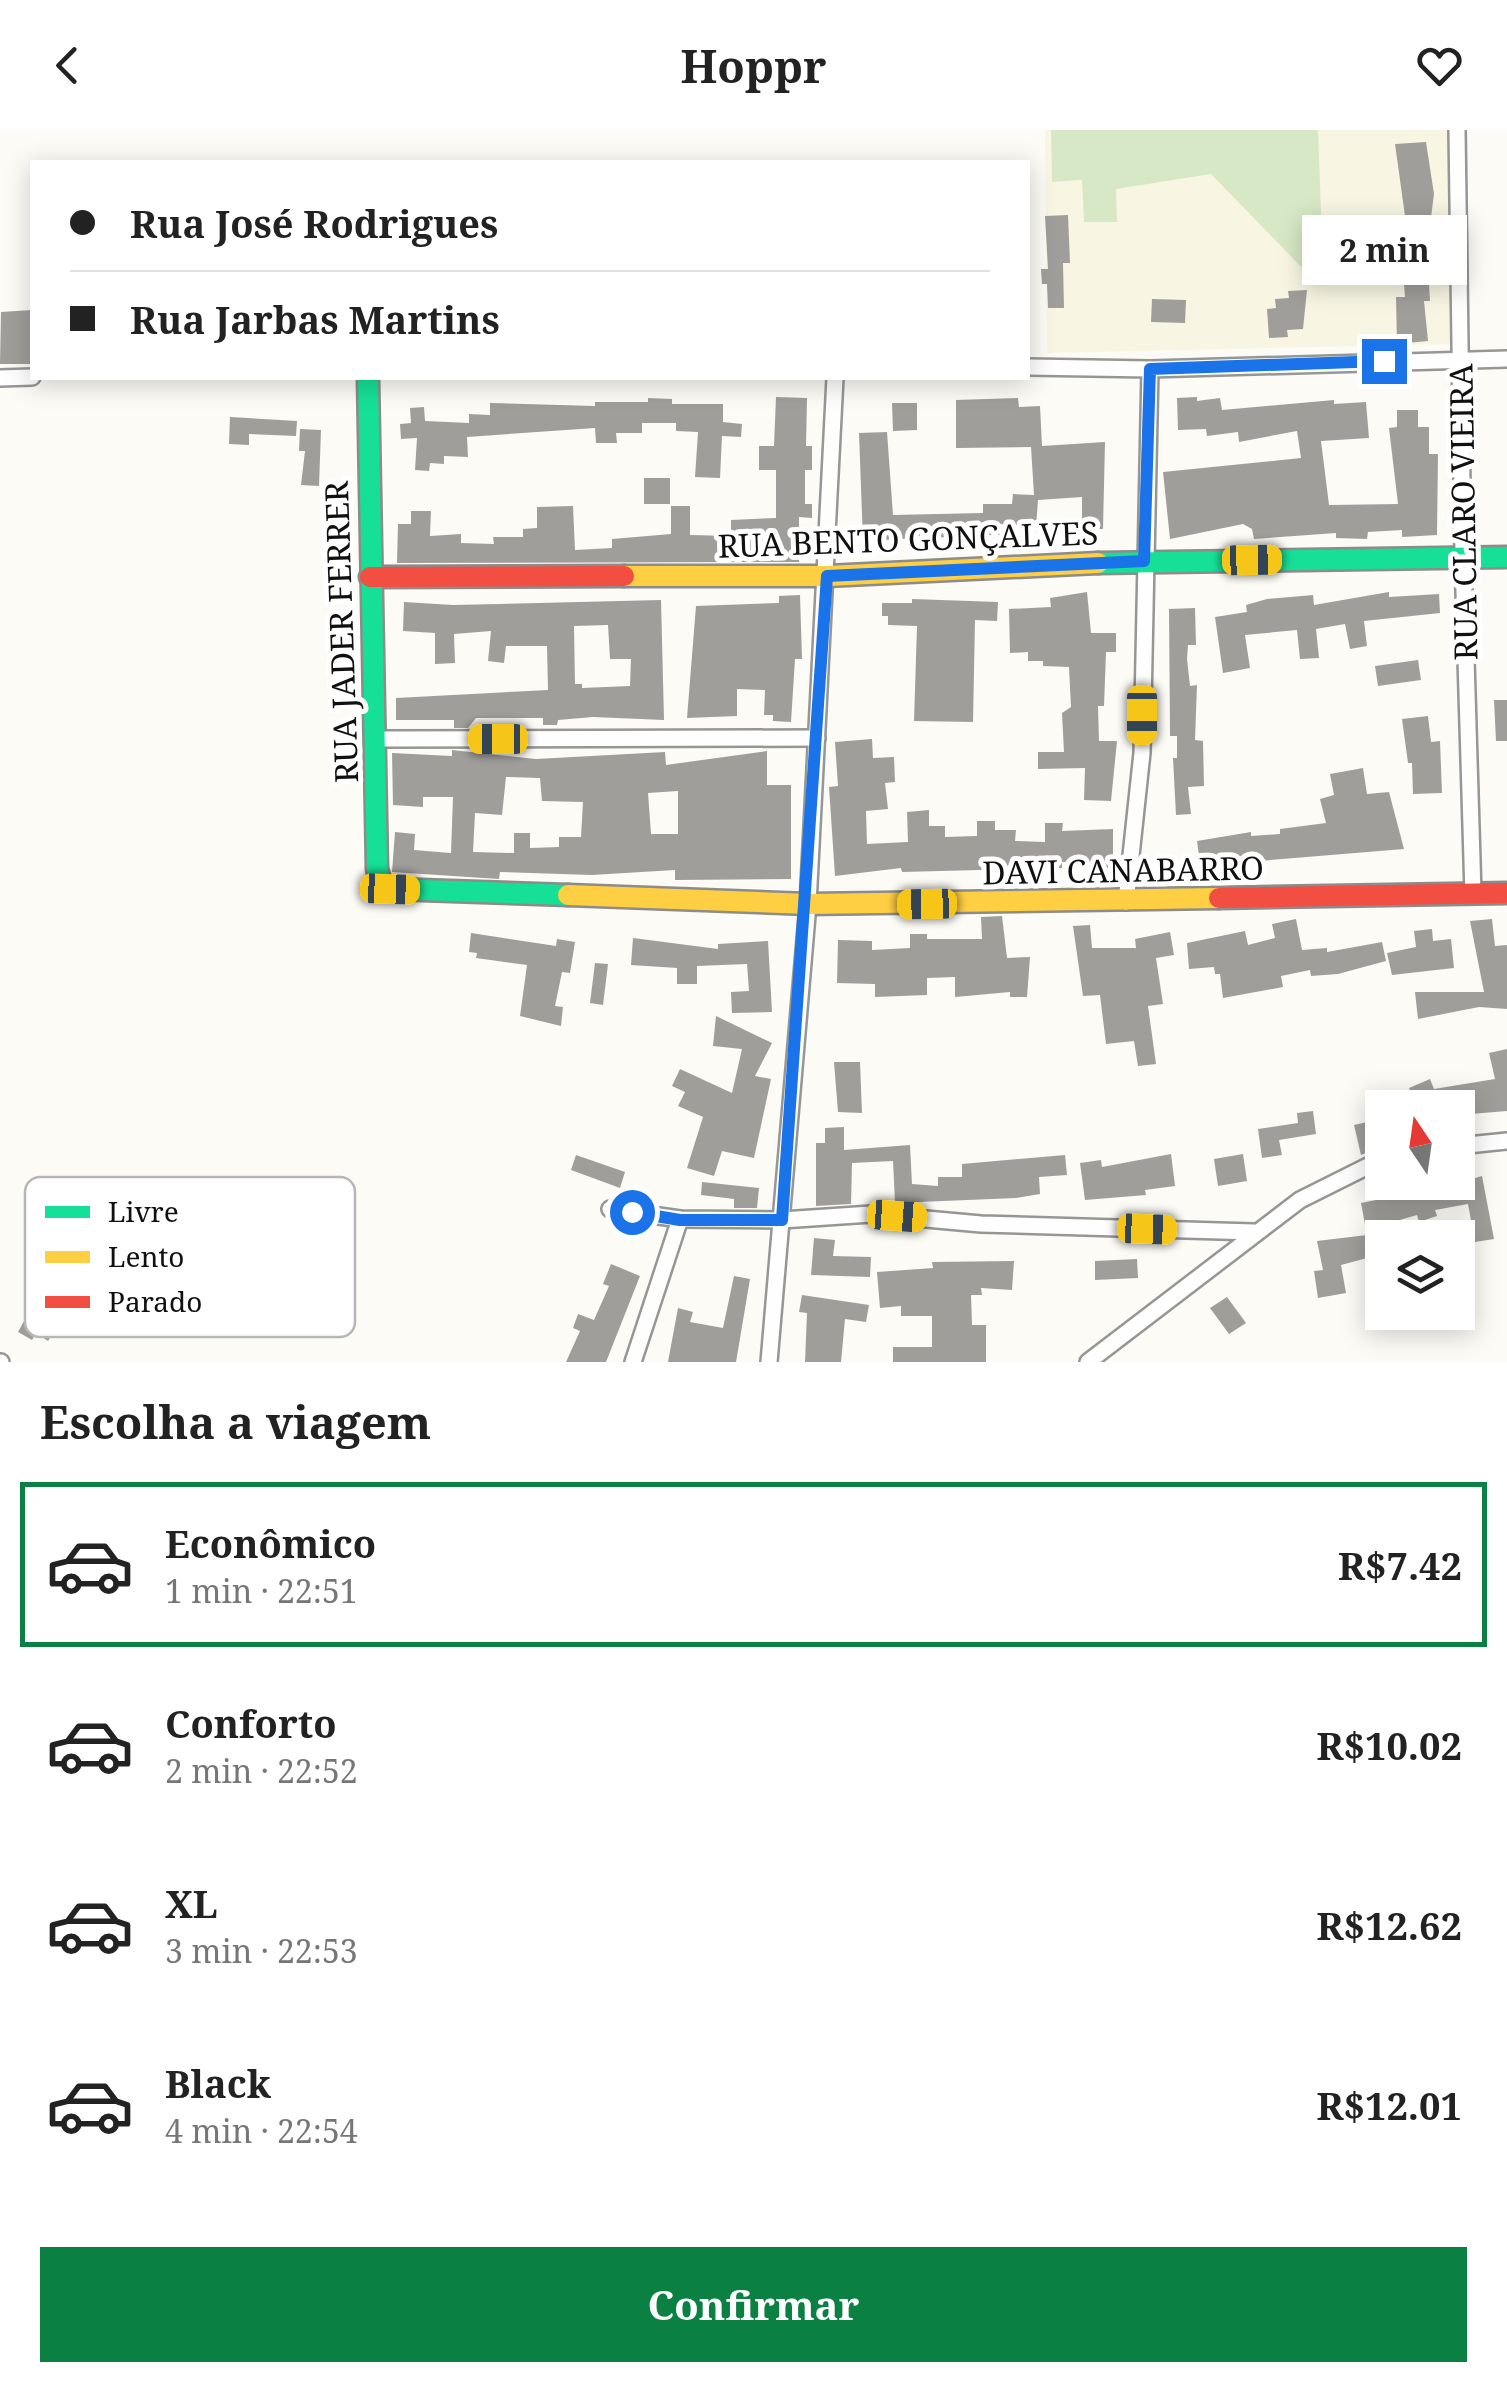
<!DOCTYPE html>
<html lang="pt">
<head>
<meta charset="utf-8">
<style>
  :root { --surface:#fff; --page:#f6f6f6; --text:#222; --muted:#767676; --line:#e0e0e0; --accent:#0b8043 }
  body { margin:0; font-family:"Noto Serif",serif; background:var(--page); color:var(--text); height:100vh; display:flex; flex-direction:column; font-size:38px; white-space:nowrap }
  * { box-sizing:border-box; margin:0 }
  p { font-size:32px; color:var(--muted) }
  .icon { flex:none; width:55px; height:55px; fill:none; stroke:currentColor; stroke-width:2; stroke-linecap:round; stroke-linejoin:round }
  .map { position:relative; height:1232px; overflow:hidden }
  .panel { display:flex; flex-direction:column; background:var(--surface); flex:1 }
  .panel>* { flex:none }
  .banner { position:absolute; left:30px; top:30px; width:1000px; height:220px; border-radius:0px; box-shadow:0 5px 25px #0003; display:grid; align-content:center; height:220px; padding:0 40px; background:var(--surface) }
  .needle { width:65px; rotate:347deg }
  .fabs { position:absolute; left:1365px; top:960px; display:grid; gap:20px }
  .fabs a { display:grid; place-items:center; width:110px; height:110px; border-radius:0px; background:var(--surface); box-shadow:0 5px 25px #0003; font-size:50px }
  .end { position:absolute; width:45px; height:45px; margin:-22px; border:12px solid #1a73e8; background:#fff; box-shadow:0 0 0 5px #fff }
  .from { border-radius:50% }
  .bubble { position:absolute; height:70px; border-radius:0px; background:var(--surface); box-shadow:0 5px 25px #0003; font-size:32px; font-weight:700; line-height:70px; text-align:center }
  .car { position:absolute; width:30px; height:60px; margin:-30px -15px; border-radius:12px; box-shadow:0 0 8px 2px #0007; background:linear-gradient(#f5c518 24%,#345 0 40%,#f5c518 0 76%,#345 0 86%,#f5c518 0) }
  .banner b { display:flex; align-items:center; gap:35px; height:95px; font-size:38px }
  .banner b+b { border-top:2px solid var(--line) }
  .banner i { width:25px; height:25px; background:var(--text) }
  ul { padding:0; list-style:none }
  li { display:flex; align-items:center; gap:30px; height:165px; margin:0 20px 15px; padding:0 20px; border:5px solid transparent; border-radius:0px }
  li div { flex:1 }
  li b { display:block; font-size:38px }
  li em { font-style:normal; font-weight:700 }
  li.on { border-color:var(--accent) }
  li>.icon { width:90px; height:90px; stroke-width:1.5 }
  h2 { padding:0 40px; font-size:45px; line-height:120px }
  .cta { display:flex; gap:20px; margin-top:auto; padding:20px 40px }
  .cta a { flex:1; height:115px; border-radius:0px; background:var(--accent); color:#fff; font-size:40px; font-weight:700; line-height:115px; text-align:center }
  header { display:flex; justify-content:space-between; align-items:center; height:130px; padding:0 40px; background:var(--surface); font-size:45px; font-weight:700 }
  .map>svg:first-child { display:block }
  .farmland { fill:#f8f6e3 }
  .forest { fill:#d6e8c5 }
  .building { fill:#a09e9b; fill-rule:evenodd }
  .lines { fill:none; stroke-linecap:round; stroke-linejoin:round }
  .street-casing { stroke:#969694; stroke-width:20 }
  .fast-casing { stroke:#8d8c8a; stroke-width:25 }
  .slow-casing { stroke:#8d8c8a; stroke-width:25 }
  .jam-casing { stroke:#8d8c8a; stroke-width:25 }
  .street { stroke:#fffefe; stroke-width:15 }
  .fast { stroke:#16e098; stroke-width:20 }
  .slow { stroke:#ffcf43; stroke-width:20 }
  .jam { stroke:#f24e42; stroke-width:20 }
  .route { stroke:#1a73e8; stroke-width:12 }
  .labels { text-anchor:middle; stroke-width:10; stroke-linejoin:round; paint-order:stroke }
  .street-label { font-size:32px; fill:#101010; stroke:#fff }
  .key { fill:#fff; stroke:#b7b7b7; stroke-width:2.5 }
  .key-label { font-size:28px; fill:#101010 }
</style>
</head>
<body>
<header><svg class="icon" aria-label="back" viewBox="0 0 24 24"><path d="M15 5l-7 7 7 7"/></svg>Hoppr<svg class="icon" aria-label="heart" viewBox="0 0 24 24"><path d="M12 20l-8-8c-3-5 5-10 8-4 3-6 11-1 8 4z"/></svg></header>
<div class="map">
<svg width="1507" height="1232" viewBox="0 0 1507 1232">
  <rect width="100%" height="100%" fill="#fcfbf6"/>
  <path class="farmland" d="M1045,0h403l6,214 -407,9z"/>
  <path class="forest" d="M1051,0h267l5,136 -14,9 -98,-101 -95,15 1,33h-33l-2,-42 -30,2z"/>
  <g class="building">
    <path d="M1426,12l8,52 -7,55 3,52h-6l4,40 -31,3 -1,-47h9l-3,-39 11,-1 -2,-41h-6l-10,-72z"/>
    <path d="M1068,85l2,48h-7l1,45h-16l-1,-24h-5l-1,-15h7l-3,-53z"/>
    <path d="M1307,160l-4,39 -16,1 1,7 -19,1 -2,-29 9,-1 -1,-9 14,-1 -1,-7z"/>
    <path d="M1152,169l34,1 -1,23 -34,-1z"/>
    <path d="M32,180v54h-32l1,-52z"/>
    <path d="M776,267l31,1 -1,48h6v24h-7v34h7v14l-13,-1v45l-402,1 1,-39h13v-13h20l-1,25 31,-2v9l33,1 -1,-7h30v-8l14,-1v-21l36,-1 2,44 37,-2v-9l59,-5v-28h19v29l41,1v-16l45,-2v-48h-17v-24h15z"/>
    <path d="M1197,267v4l23,-3 2,12 112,-10v4l32,-2 3,36 -48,3 8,64 69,-1 -9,-76 8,-1v-17h21v17h11v27h9l-1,81 -35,2v-7l-34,2 -1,7 -31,-1v-5l-82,6 -2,-10 -9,-5 -73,15 -7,-67 138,-14 -4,-27 -58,11 -1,-10 -31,4 -1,-7 -28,1 -1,-32z"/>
    <path d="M648,268l24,1v5h51v18l19,2 -1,13 -19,-1 -2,42 -25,-1 3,-45 -22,-1v-8h-34v10h-26l1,10h-21l-1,-15 -128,9 1,20 -24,-1v8l-14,-1 -1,8 -14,-1 2,-32 -16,1 -1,-15 11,-1 -1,-15 14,-1 1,14 44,2v-9l21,1v-12l105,3v-4h53z"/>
    <path d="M1018,268l1,9 21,-1 2,40 63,-4 -2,87h-21v-32l-44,3 -2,27 -36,-3v11h-20v6l-41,-4 -76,4 -4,-108 28,-1 6,83 90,-2v-9h29l1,-10 21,1 -3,-48 -75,1v-48z"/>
    <path d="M892,273h25v27l-24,1z"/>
    <path d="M230,287l67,4 -1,15 -47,-2v11l-20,-1z"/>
    <path d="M300,299l21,1 -2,56 -18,-1 4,-34h-6z"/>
    <rect x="644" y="348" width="26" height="26"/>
    <path d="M1087,462l4,41h25v19h-10l-2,54h-6l1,35h18l-6,60 -27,-1 1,-32 -47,1v-17h26l-2,-39 9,-6 -2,-40 -26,-1v-5h-15v-9l-18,1 -1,-44 42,-2 -1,-9z"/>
    <path d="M1389,462v5l50,-3 1,19 -76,8 3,25 -17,3 -5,-25 -29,5 3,29 -19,1 -3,-29 -52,5 5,33 -27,5 -8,-56 32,-5 -1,-7 21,-6 46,-4 1,10z"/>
    <path d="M800,465l2,64h-7l-4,63 -18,-1v-6h-9l1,-25 -28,-1v27l-50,2 9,-112 83,-3v-7z"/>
    <path d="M912,469l86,3 -1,19 -22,-1 -2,102 -59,-1 3,-95 -29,-1v-9h-6v-13h30z"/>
    <path d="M661,470l3,120 -71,-3 -35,3 -1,5h-14v-7h-67l-8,10h-14v-8h-58v-22l152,-8 -1,-44h-41l-2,17 -16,-2 3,-30 -37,3 1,29 -20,1v-31l-32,-2 1,-29 49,3zM608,495l2,34h21l-1,27 -48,2v-4h-7l-1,-58z"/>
    <path d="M1195,478l1,37h-8l-1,14 3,27 7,-1 -2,55 8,1 1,45 -16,1 3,27 -15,1 -3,-57h4v-22h-7l-1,-127z"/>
    <path d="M1418,530l3,20 -43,6 -3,-20z"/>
    <path d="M1494,570h13v41h-11z"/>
    <path d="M1428,586l3,26 9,-1 2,52 -29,1 -1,-31h-4l-6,-44z"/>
    <path d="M872,609l1,19 21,-1 1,25 -10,1 3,26 -22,2 1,33 41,-2 -1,-30 22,-2v16h16v11l32,-1v-15h18v9h21l-1,11 30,1v-19h18l-1,8 51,-2v39h-19v-6h-32v6l-160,4 -1,-4 -66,8 -6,-89 9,-1 -3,-44z"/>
    <path d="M452,620l84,9 129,-7 1,13 101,-14v34h24v94l-116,1v-10l-83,5 -92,-3 -1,7 -107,-7 3,-40 20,2 -1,16 37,3 2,-56h-30v10l-30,-2 -1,-52 60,3zM506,647l34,1 2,23 41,1 -2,35h-22v10l-29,1v-15h-16v20l-41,-1 2,-39 27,2zM678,661v43h-27l-3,-41z"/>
    <path d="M1363,638l4,26 22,-2 15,57 -145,12 -1,-8 -58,10 -3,-22 54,-9v4l29,-2v-5l46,-6 -6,-24 14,-4 -4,-21z"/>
    <path d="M1002,786l5,42 23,-1 -3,40h-17v-5l-55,5v-20l-28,1v17l-52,2v-13l-38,-1 1,-43 34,1v9l38,-2v-14h17v5h55l-1,-22z"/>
    <path d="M1296,789l6,31 25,-2v4l55,-10 4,19 -48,13 -27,2 -1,-6 -29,6 2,11 -60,11 -3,-24h-5l-1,-7 -25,2 -2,-26 58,-12 3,14 27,-7 -3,-14z"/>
    <path d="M1492,789l3,27 12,-1v64l-28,-2 -61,12 -3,-27h69l-14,-71z"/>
    <path d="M1090,795l2,23h44l-1,-9 35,-7 4,23 -18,3 7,46 -15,2 8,58 -18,2 -4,-25 -28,3 -6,-49 -17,1 -10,-70z"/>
    <path d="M1432,799l1,12 18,-2 3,29 -62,7 -5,-22 29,-6 -2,-16z"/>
    <path d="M471,803l85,13 1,-7 18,3 -5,31 -8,-1 -7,34 8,1 -2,19 -41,-10 7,-51 -51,-7 1,-5 -8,-1z"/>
    <path d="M633,808l85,11v-5l50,-3 4,71 -40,1 -1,-21 18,-1 -2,-27 -50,2v18h-20v-16l-46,-3z"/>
    <path d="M595,833l13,1 -5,41 -13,-2z"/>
    <path d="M716,886l56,27 -17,33 16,3 -17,79 -32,-7 -8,25 -27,-8 16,-51 -25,-11 7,-14 -13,-6 8,-17 52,24 10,-44 -29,-3z"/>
    <path d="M1507,919v62l-49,4v-7h-40l-9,-20 21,-9 4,10 61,-10 -6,-26z"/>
    <path d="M834,932h26l2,51 -24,-1z"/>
    <path d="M1313,981l3,23 -37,6 3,15 -20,3 -4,-29 40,-6 -1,-10z"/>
    <path d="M1380,989l2,14 -7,2 4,13 -18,7 -7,-30z"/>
    <path d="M844,997v23l66,-5 2,39 26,2v-9h24v-13l103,-9 2,20 -28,2 1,17 -24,4 -121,5 -2,-42 -41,2 -1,41 -35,2v-63h9v-15z"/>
    <path d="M1171,1024l4,32 -30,4 1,5 -61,5 -5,-37 21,-3 1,7z"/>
    <path d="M1243,1024l4,27 -29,5 -4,-27z"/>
    <path d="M576,1025l49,17 -5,16 -49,-18z"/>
    <path d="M1482,1046l12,63 -19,3 -7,-38 -33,6 2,6 -18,6 -2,-7 -28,8 2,9 -9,2v20l-41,11 5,28 -28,5 -4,-27 9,-1 -6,-29 50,-6 -6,-32 50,-10 -1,-4 18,-5 2,7z"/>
    <path d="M702,1052l57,6 -2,20h-23v-9l-33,-4z"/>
    <path d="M814,1108l21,2 -2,16 38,1 -1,20 -59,-2z"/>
    <path d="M1137,1129l1,19 -43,2v-19z"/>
    <path d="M1014,1131l-2,29 -31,-2 1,7h-11l1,30h14v37h-93v-15h39v-31h-31v-10l-21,2 -3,-36 56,-4 -1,-6z"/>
    <path d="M611,1134l29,12 -34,86h-40l14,-31 -7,-3 5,-14 16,6 15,-34 -6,-2z"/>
    <path d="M734,1146l16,3 -14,83h-68l10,-54 15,4 -3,10 33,6z"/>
    <path d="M802,1165l67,10 -3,17 -21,-3 -4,43h-36l2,-49 -8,-1z"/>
    <path d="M1227,1167l19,26 -17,11 -19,-26z"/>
    <path d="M36,1169l28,18 -16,24 -12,-8 -4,7 -14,-8z"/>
  </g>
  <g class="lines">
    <g class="street-casing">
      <g id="street">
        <path d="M1457,0l6,428 10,336"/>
        <path d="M1028,237l122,2 357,-10"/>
        <path d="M0,248l32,-1"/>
        <path d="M378,609l439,-1"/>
        <path d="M1126,772l16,-149 8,-384"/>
        <path d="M1458,1016l49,-5"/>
        <path d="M610,1079l70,10 102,1 89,-6 110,10 273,8"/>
        <path d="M0,1232h1"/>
        <path d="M633,1232l47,-143"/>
        <path d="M769,1232l39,-458 27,-526"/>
        <path d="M1088,1232l212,-162 82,-41"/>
      </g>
    </g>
    <g class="fast-casing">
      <g id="fast">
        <path d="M368,248l9,491 4,14 10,6 177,6"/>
        <path d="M1098,433l409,-6"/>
      </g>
    </g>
    <g class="slow-casing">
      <g id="slow">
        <path d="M624,446h203l271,-13"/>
        <path d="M568,765l240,9 411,-6"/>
      </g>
    </g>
    <g class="jam-casing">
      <g id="jam">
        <path d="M370,447l254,-1"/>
        <path d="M1219,768l288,-5"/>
      </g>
    </g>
    <use href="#street" class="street"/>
    <use href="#fast" class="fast"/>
    <use href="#slow" class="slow"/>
    <use href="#jam" class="jam"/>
  </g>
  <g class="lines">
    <path class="route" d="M632,1082l48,8h102l45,-644 317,-15 6,-192 234,-8"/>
  </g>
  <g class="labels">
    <g class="street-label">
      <text transform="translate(1464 382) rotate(-91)" y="11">RUA CLARO VIEIRA</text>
      <text transform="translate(908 410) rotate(-2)" y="11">RUA BENTO GONÇALVES</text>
      <text transform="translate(342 502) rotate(-92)" y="11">RUA JADER FERRER</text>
      <text transform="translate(1123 741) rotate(-1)" y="11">DAVI CANABARRO</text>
    </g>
  </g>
  <rect x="25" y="1047" width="330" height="160" rx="15" class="key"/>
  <rect x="45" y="1076" width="45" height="12" fill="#16e098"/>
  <rect x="45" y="1121" width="45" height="12" fill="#ffcf43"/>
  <rect x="45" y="1166" width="45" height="12" fill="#f24e42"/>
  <g class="key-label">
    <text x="108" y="1092">Livre</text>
    <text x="108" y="1137">Lento</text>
    <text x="108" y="1182">Parado</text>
  </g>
</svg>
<div class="fabs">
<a><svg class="needle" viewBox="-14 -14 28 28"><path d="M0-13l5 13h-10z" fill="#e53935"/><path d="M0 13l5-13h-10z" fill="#767676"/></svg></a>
<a><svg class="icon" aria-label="layers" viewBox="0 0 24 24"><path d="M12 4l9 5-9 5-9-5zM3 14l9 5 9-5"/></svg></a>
</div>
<i class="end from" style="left:632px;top:1082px"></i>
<i class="end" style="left:1384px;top:231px"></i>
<div class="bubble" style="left:1302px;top:85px;width:165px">2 min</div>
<i class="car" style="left:1252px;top:430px;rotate:89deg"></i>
<i class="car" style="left:1142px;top:585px;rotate:180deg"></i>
<i class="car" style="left:498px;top:609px;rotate:270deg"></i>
<i class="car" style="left:390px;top:759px;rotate:92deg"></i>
<i class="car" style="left:927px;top:774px;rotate:269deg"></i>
<i class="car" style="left:897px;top:1086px;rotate:94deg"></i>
<i class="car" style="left:1147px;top:1099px;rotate:92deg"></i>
<div class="banner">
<b><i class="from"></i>Rua José Rodrigues</b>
<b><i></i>Rua Jarbas Martins</b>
</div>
</div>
<section class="panel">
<h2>Escolha a viagem</h2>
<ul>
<li class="on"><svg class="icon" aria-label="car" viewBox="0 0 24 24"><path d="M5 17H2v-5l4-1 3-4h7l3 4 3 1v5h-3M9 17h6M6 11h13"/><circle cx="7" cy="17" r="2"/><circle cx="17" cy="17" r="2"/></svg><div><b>Econômico</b><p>1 min · 22:51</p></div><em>R$7.42</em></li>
<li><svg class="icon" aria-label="car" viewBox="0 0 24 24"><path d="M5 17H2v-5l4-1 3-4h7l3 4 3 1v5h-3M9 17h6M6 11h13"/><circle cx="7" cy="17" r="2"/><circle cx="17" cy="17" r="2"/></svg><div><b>Conforto</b><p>2 min · 22:52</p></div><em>R$10.02</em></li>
<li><svg class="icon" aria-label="car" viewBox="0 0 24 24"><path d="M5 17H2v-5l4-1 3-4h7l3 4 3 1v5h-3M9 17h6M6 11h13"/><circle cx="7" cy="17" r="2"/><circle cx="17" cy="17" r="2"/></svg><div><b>XL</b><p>3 min · 22:53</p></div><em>R$12.62</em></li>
<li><svg class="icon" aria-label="car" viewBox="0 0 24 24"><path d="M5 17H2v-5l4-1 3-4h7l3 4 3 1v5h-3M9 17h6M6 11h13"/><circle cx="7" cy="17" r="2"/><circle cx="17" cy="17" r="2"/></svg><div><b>Black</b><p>4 min · 22:54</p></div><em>R$12.01</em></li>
</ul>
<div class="cta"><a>Confirmar</a></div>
</section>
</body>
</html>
